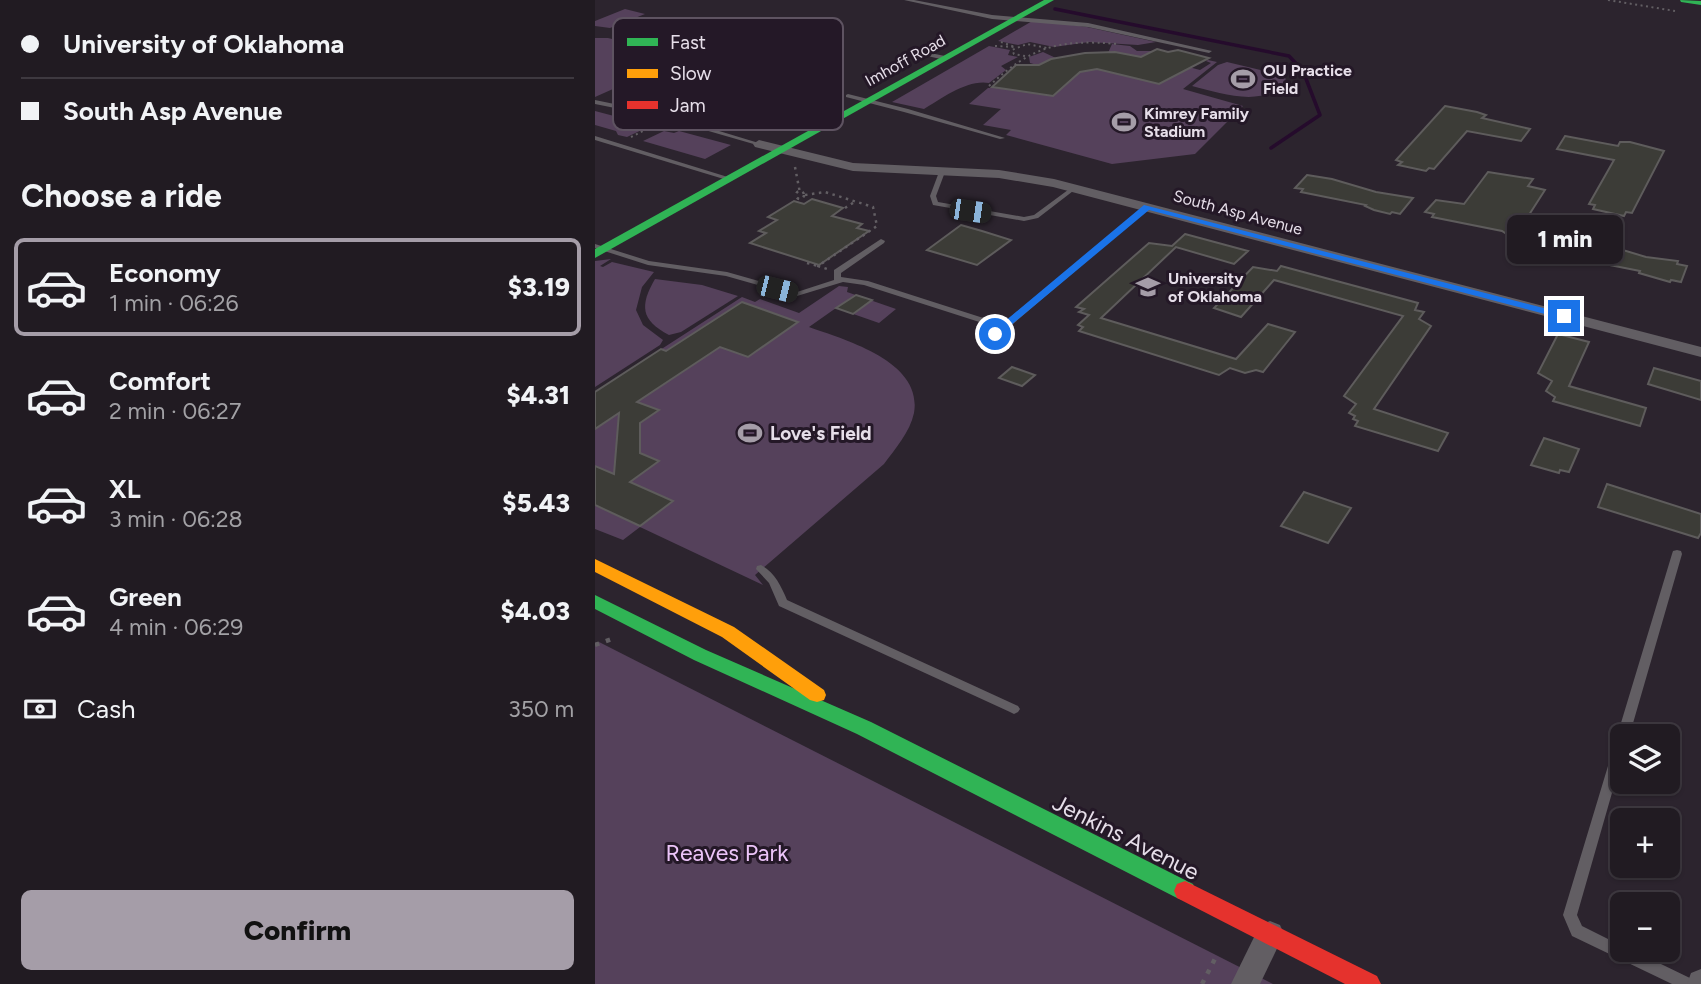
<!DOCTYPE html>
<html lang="en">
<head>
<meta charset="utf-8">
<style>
  :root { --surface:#211b22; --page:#2d282f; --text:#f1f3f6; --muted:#a2a1a5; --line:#3e3940; --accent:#a59da8 }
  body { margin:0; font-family:Figtree,sans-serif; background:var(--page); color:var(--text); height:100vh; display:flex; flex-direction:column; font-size:26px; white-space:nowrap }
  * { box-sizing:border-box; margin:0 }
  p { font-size:23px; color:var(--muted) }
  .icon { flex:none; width:38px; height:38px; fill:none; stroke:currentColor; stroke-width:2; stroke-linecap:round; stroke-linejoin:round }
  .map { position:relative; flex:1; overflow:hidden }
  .side { display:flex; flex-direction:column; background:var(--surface); width:595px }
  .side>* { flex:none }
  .top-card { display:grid; align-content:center; height:154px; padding:0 21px; background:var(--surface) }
  .fabs { position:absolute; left:1015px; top:724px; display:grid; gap:14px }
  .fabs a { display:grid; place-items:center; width:70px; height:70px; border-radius:10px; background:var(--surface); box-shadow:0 2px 5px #0004,0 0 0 2px var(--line); font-size:35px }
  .end { position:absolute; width:32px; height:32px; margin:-16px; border:9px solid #1a73e8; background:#fff; box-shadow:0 0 0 4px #fff }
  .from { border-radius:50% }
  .bubble { position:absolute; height:49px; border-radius:10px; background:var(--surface); box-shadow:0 2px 5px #0004,0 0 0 2px var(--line); font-size:23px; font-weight:800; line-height:49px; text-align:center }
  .car { position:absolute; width:21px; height:42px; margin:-21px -10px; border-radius:9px; box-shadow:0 0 5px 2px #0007; background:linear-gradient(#222 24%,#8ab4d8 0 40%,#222 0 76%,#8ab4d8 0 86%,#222 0) }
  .top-card b { display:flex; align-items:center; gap:24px; height:66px; font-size:26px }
  .top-card b+b { border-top:2px solid var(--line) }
  .top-card i { width:18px; height:18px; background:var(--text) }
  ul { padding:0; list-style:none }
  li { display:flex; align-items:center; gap:21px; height:98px; margin:0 14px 10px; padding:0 7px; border:4px solid transparent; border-radius:10px }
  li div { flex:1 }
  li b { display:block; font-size:26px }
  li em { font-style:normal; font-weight:800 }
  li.on { border-color:var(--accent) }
  li>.icon { width:63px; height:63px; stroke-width:1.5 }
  h2 { padding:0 21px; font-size:32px; line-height:84px }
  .pay { display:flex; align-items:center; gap:18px; height:77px; padding:0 21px; font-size:26px }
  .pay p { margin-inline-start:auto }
  .cta { display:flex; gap:14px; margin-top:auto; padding:14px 21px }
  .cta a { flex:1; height:80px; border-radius:10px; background:var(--accent); color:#111; font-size:28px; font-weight:800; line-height:80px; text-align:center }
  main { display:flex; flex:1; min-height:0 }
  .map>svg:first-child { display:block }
  .green { fill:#55415b }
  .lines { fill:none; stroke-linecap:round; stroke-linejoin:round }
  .stream { stroke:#250b2c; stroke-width:3.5 }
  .building { fill:#3c3c37; stroke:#5e5c5c; stroke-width:2 }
  .path-far2 { stroke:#625e63; stroke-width:2; stroke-dasharray:2 3.5; stroke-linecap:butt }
  .path-far1 { stroke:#625e63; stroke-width:2.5; stroke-dasharray:2.5 4.5; stroke-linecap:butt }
  .path { stroke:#625e63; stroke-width:4.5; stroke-dasharray:4.5 7; stroke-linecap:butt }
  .lane { fill:#625e63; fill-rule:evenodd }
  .street { fill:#625e63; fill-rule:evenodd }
  .fast { fill:#30b455; fill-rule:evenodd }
  .slow { fill:#ff9f0a; fill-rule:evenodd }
  .jam { fill:#e5322d; fill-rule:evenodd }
  .route { fill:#1a73e8 }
  .labels { text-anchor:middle; stroke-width:6; stroke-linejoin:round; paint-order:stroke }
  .far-street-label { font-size:16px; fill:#e6dee9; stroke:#241827 }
  .far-poi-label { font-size:16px; font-weight:bold; fill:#e6dee9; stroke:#241827; text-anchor:start }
  .poi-label { font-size:19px; font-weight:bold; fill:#e6dee9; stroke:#241827; text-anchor:start }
  .near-street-label { font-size:23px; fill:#e6dee9; stroke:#241827 }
  .near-park-label { font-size:23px; fill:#ecc4f9; stroke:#241827 }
  .key { fill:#241827; stroke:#5e5361; stroke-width:2 }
  .key-label { font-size:19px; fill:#e6dee9 }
</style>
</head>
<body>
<main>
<section class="side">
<div class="top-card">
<b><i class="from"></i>University of Oklahoma</b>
<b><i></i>South Asp Avenue</b>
</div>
<h2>Choose a ride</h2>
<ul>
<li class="on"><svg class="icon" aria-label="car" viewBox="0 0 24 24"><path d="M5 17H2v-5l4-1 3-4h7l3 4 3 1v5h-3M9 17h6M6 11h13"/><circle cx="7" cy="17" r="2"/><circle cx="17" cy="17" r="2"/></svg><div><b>Economy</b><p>1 min · 06:26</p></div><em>$3.19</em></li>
<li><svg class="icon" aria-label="car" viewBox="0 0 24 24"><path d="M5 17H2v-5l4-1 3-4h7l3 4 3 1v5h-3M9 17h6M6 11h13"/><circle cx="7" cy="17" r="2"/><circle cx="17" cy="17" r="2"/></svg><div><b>Comfort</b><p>2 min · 06:27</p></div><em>$4.31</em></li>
<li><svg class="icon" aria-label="car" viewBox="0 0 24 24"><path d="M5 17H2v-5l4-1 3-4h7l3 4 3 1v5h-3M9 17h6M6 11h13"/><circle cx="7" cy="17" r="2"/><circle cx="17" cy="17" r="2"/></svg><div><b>XL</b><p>3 min · 06:28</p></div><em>$5.43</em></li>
<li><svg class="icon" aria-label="car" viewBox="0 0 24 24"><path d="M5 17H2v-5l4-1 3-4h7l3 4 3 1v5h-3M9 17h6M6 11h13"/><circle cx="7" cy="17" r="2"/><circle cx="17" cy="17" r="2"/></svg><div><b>Green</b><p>4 min · 06:29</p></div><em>$4.03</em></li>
</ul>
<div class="pay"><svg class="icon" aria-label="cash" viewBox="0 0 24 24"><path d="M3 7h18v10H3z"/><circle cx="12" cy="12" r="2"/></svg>Cash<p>350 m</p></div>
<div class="cta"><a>Confirm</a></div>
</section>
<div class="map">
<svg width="1106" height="984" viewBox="0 0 1106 984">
  <rect width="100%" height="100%" fill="#2c242e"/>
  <g class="green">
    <path d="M30,9l20,5 -35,14 -15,-2v-5z"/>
    <path d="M439,20l53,7 69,15 -18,3 -49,-3 -35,5 -24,-5 -12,3 -20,-4z"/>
    <path d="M0,38h13l77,19 -90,40z"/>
    <path d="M517,44l18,2 7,5h16l-6,5 53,14 11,-7 -5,-2 2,-1 9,2 -34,27 60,17 -48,48 -83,10 -106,-29 5,-5 -28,-5 18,-16 -32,-5 19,-16h9l11,-8 29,-15 -7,-2 -1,-6 14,-5 15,7 -21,8 1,27 15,2 27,-24 64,-14 -36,-5z"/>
    <path d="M394,46l21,4 -2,5 10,2 -17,9 5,4 -17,13c-21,-4 -47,15 -65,26l-32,-7z"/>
    <path d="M632,62l58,14 1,7c-25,25 -65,10 -94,3l26,-21z"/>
    <path d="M0,111l38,10h13l-5,3 9,2 -23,11 -9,-2 -2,-4 -21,-6z"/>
    <path d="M69,131l10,2 5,-2 52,14 -26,14 -62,-18z"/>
    <path d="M16,259l-11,7 3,1 9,-5 42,10 -12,15 -6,23 7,15 20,15 -3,5 -65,42v-126z"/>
    <path d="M60,279l47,6 36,11 -57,36 -12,3c-29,-15 -29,-30 -14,-56z"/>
    <path d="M244,286l9,1 -1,5 49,17 -17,14 -43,-15 -27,19c36,13 114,34 105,86 -4,19 -19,36 -30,51l-129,111 8,10 -123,-58 -17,13 -28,-11v-137l147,-95 13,5 5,-3 39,14z"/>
    <path d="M4,642l674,342h-678v-339z"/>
  </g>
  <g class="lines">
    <path class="stream" d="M460,9l234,47 14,15 17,44 -49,33"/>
  </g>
  <g class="building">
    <path d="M562,49l11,3 10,-2 31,8 -50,26 -62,-15 -17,3 -27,24 -61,-9 24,-22h23l12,-6 34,-6 30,-1 26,5z"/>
    <path d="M850,106l32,6 9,3 -4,3 48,11 -9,12 -54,-10 -33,38 -5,-1 -3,3 -28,-6 4,-3 -6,-2z"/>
    <path d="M970,136l53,10 2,-4h10l34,9 -32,62 -6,-1 -2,4 -31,-7 2,-4 -6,-1 25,-44 -57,-11z"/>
    <path d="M893,172l45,7 -5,7 17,4 -18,28 21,8 -8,15 -29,-4 -9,-6 -70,-14 2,-3 -9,-2 11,-12 28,4z"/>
    <path d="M712,175l25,4 44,13 37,6 -13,16 -8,-2 -2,2 -16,-4 -9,-4 1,-1 -65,-13 2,-3 -8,-1z"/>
    <path d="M217,199l31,9 -11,8 30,8 -5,4 12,3 -50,34 -69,-22 16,-10 -7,-2 18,-11 -9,-3 26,-16 10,3z"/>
    <path d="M366,225l21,6 29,9 -34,25 -50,-15z"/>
    <path d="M590,234l63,17 -14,13 -58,-17 -75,71 135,41 32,-35 27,8 -32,40 -7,-2 -11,3 -15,-5 -11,7 -140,-44 4,-4 -5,-2 11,-10 -10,-3 5,-3 -8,-2 73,-64 23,3z"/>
    <path d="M968,237l30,4 53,16 32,4 -1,3 10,2 -6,16 -10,-2 -1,2 -31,-9 1,-2 -76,-15 1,-3 -10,-2z"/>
    <path d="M686,266l137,37 -3,7 9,2 -5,7 12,7 -57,83 74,24 -10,18 -83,-25 3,-5 -5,-2 2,-3 -6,-3 7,-9 -12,-8 59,-80 -129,-36 -33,37 -27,-9 39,-41 24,4z"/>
    <path d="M261,295l16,5 -19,14 -17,-6z"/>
    <path d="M147,302l56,20 -50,35 -28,-10 -83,55 22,8 -19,13v30l19,8 -29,21 43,19 -33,25 -45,-21v-39l19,8 5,-61 -24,16v-37l66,-43 5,2z"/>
    <path d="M963,334l31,8 -20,44 77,22 -6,18 -87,-25 2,-4 -9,-6 6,-10 -14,-8z"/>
    <path d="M417,367l23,8 -13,11 -23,-8z"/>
    <path d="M1059,368l47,13v19l-53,-16z"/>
    <path d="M949,438l35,11 -10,23 -9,-2 -1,3 -28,-8z"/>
    <path d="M1012,484l94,30v19l-3,5 -100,-31z"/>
    <path d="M709,492l47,16 -23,35 -47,-17z"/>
  </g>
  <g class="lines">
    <g class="path-far2">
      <path d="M1013,0l67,11"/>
      <path d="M400,46l20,1 -14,-5"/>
      <path d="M430,56l-11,-2 -2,-4 15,-6 20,4"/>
      <path d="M394,86c43,-40 70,-47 129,-42"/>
      <path d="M36,137l24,-12"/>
    </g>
    <g class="path-far1">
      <path d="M200,167l5,26"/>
      <circle cx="205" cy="195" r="4"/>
      <path d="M210,195l20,-3 48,15 4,19 -59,40 9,3"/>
      <path d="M250,208l11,-7"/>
      <path d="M212,263l11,3"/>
    </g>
    <g class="path">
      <path d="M0,645l17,-6"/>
      <path d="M607,984l15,-29"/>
    </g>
    <g class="lane">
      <path d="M309,0h10l78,15 96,8 124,28 -3,2 -121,-26 -96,-8z"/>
      <path d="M330,52l20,4 3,2 -3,2 -22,-5v-2z"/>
      <path d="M253,94l60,15 97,29 -5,1 -96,-27 -58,-15v-2z"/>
      <path d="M0,100l68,14 99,30 -5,1 -97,-28 -65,-13z"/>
      <path d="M0,136l136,42 1,1 -5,1 -132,-40z"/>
      <path d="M347,170l3,2 -9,24 2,6 86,15 10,-2 38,-28 5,1 -39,30 -14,3 -91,-16 -3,-9 9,-24z"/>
      <path d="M552,205l3,2 -1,1 -142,121 -12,7 -4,-2 7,-6 -134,-43 -21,-3 -46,14 -71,-20 -78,-11 -53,-17v-4l54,17 78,11 70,20 37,-12v-10l47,-31 4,2 -1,2 -43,30v4l27,4 134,43z"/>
      <path d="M1082,550l4,1 1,3 -53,183h-7v21l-45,157 5,11 40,20v4h10l60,29 2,5h-22l-100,-48 -9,-21 109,-361 1,-3z"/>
      <path d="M166,565c14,8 20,21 26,35l231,106 2,3 -2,3 -4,2 -4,-2 -231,-106 -10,-23 -13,-14 1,-3z"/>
    </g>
    <g class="street">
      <path d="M164,140l94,23 146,7 55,9 647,168v10l-648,-170 -54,-9 -146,-7 -98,-24 -2,-3z"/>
      <path d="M675,921l10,4 4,9 -24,50h-29l29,-59z"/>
      <path d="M1106,969v15h-14l4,-11z"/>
    </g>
    <g class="fast">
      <path d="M449,0h10l-459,258v-9z"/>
      <path d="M1085,0l21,1v4l-20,-3z"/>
      <path d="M0,595l111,55 165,72 322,162 3,7 -3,7 -8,3 -8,-3 -320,-164 -163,-74 -99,-51z"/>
    </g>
    <path class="slow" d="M0,559l139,68 90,63 2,5 -2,5 -7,2 -7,-2 -88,-63 -127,-65z"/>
    <path class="jam" d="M590,881l192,95 4,8h-36l-168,-86 -3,-7 3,-7z"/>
  </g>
  <path class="route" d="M549,205l423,109 1,2 -8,2 -411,-108 -151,126h-6v-4z"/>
  <defs>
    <g id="stadium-bare" transform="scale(1.89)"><path d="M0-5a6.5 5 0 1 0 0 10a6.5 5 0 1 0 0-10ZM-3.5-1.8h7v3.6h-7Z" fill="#a59da8" stroke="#241827" stroke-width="2.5" paint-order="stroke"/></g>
    <g id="university-bare" transform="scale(1.89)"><path d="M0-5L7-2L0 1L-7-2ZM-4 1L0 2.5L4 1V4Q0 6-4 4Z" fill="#a59da8" stroke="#241827" stroke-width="2.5" paint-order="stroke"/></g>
  </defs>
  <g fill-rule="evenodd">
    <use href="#stadium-bare" x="648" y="79"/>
    <use href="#stadium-bare" x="529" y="122"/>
    <use href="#university-bare" x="553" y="287"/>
    <use href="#stadium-bare" x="155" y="433"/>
  </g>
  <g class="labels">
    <g class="far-street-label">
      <text transform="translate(310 60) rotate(-29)" y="6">Imhoff Road</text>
      <text transform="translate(643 212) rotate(15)" y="6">South Asp Avenue</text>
    </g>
    <g class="far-poi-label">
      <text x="668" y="76">OU Practice<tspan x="668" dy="18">Field</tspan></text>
      <text x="549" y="119">Kimrey Family<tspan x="549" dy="18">Stadium</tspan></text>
      <text x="573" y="284">University<tspan x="573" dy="18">of Oklahoma</tspan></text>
    </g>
    <g class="poi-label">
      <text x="175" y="440">Love's Field</text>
    </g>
    <g class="near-street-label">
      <text transform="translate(531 837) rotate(27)" y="8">Jenkins Avenue</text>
    </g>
    <g class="near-park-label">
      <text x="132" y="861">Reaves Park</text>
    </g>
  </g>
  <rect x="18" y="18" width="230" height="112" rx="10" class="key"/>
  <rect x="32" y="38" width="31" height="8" fill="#30b455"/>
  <rect x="32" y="69" width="31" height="9" fill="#ff9f0a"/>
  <rect x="32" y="101" width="31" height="8" fill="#e5322d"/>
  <g class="key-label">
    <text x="75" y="49">Fast</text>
    <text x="75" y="80">Slow</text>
    <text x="75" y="112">Jam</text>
  </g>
</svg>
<div class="fabs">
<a><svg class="icon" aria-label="layers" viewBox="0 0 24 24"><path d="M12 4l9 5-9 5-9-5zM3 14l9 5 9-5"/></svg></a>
<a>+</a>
<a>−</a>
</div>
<i class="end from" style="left:400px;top:334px"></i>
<i class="end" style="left:969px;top:316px"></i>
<div class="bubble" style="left:912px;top:215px;width:116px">1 min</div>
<i class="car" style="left:375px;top:211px;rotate:98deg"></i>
<i class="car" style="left:182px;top:289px;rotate:104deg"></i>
</div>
</main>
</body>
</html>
